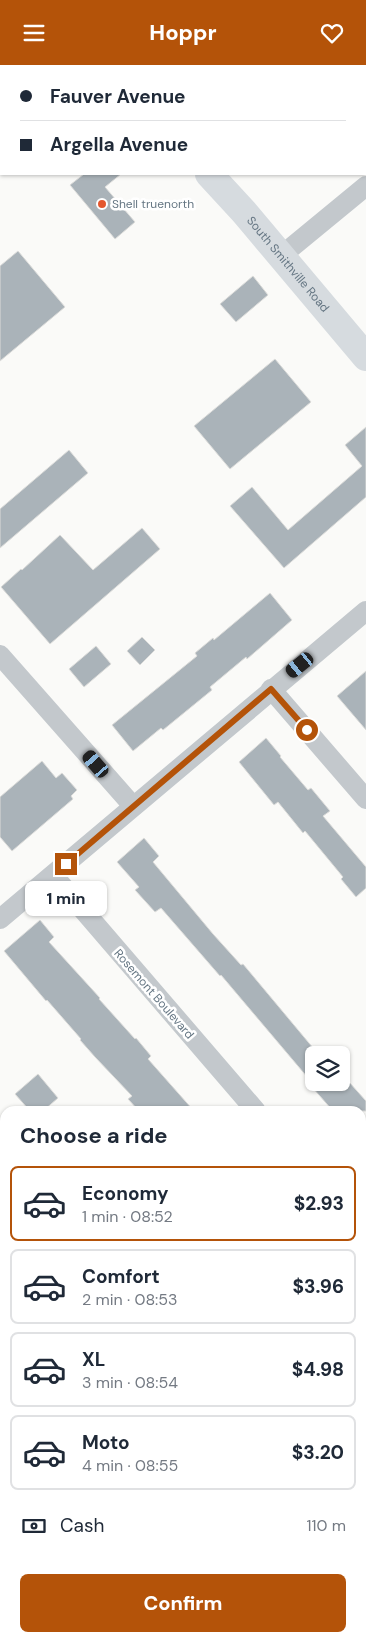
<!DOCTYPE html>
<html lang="en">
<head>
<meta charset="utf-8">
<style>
  :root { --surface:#fff; --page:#f2f2f3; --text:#1f2937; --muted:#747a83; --line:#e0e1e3; --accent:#b45309 }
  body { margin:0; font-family:"DM Sans",sans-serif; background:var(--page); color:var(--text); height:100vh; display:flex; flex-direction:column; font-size:19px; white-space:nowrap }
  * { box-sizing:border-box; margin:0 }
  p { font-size:16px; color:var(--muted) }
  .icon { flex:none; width:28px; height:28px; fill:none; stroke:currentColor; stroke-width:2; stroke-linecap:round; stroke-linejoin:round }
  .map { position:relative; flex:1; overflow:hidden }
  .details { position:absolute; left:0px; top:1041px; width:366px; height:536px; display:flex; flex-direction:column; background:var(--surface); border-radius:15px 15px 0 0; box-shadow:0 1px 4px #0004 }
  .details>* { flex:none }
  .top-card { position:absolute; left:0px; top:0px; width:366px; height:110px; box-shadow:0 1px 4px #0004; display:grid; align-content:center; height:110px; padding:0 20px; background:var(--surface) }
  .fabs { position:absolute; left:305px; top:981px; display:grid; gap:10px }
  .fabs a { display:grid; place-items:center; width:45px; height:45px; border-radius:8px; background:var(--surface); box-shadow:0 1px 4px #0004; font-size:25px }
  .end { position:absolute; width:22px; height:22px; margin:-11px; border:6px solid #b45309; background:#fff; box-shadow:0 0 0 2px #fff }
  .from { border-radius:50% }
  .bubble { position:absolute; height:35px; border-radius:8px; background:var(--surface); box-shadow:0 1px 4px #0004; font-size:16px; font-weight:800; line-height:35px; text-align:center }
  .car { position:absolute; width:15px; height:30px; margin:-15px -8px; border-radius:6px; box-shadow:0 0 4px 1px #0007; background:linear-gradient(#222 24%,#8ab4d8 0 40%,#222 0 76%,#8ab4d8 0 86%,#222 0) }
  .top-card b { display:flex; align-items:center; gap:18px; height:48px; font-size:19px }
  .top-card b+b { border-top:1px solid var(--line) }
  .top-card i { width:12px; height:12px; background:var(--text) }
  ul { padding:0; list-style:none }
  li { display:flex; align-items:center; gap:15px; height:75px; margin:0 10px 8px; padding:0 10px; border:2px solid var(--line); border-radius:8px }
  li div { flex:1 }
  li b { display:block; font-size:19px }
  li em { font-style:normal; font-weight:800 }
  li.selected { border-color:var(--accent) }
  li>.icon { width:45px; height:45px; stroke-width:1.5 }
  h2 { padding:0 20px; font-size:22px; line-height:60px }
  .pay { display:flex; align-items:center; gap:12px; height:55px; padding:0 20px; font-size:19px }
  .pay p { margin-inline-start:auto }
  .cta { display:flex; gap:10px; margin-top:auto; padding:10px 20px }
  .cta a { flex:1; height:58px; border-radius:8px; background:var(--accent); color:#fff; font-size:20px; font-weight:800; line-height:58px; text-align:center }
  header { display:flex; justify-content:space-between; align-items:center; height:65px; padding:0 20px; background:var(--accent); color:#fff; font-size:22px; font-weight:800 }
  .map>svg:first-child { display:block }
  .building { fill:#aab3b9; stroke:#dcdcda }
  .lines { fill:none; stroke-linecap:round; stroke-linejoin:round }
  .street { stroke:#c3c8cc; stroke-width:20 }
  .secondary { stroke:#d6dbdf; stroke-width:28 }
  .route { stroke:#b45309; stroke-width:6 }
  .poi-dot { fill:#e4572e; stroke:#fff; stroke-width:2 }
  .labels { text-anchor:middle; stroke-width:5; stroke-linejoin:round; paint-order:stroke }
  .poi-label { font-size:12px; fill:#657683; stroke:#fff; text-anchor:start }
  .street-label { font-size:12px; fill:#657683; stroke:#fff }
</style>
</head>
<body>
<header><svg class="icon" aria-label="menu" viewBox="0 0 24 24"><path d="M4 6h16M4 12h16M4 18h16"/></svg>Hoppr<svg class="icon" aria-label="heart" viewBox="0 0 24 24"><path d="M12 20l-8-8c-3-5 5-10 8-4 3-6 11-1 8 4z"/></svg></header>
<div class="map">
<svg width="366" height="1577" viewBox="0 0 366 1577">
  <rect width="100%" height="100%" fill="#fafaf8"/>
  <g class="building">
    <path d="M84,109h37l-16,13 30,35 -20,17 -45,-54z"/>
    <path d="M18,186l47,56 -65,54v-95z"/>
    <path d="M253,211l15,19 -32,27 -16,-18z"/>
    <path d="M275,294l36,43 -81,67 -36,-43z"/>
    <path d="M366,362v70l-82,71 -54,-62 22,-19 36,43 74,-64 -17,-21z"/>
    <path d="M69,385l19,23 -88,75v-39z"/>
    <path d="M142,463l18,21 -110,95 -49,-57 20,-18 1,1 38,-35 33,35z"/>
    <path d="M270,528l22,27 -45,39 -1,-2 -36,30 2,3 -49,40 -2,-2 -28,23 -21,-26 85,-69 -2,-3 18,-15 1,2z"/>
    <path d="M142,572l13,13 -15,15 -13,-14z"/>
    <path d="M96,581l15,18 -27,23 -15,-18z"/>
    <path d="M366,606v59l-29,-34z"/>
    <path d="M266,673l15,18 -1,1 28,33 3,-2 19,23 -7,5 43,51v21l-10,9 -15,-18 2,-2 -38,-46 -2,2 -25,-31 -4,3 -35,-43z"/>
    <path d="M42,696l14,17 6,-5 15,17 -6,6 2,3 -61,52 -12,-14v-40z"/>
    <path d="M144,773l15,18 -6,6 60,72 28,31 2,-1 76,91h-5v28h27v-10l25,28v10h-33l-21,-24 2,-2 -93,-110 -1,1 -59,-68 -6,4 -20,-22 4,-3 -22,-25z"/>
    <path d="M40,855l14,17 -5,5 51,56 -1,1 36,40 1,-1 15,18 -3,3 46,52h-55l-11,-12 4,-3 -37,-39 -15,-17 1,-1 -34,-39 -1,1 -42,-50z"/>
    <path d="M38,1009l20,24 -15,13h-13l-15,-17z"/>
  </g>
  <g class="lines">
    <g class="street">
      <path d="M281,191l85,-70"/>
      <path d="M0,590l133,151"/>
      <path d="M271,624l95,110"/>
      <path d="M53,810l203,236"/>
      <path d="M0,854l366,-308"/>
      <path d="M361,1166l5,5"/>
      <path d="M0,1172l5,6"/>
      <path d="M361,1206l5,-5"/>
      <path d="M0,1526l5,-5"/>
      <path d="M319,1572l4,5"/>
    </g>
    <g class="secondary">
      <path d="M116,0l1,1"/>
      <path d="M71,1l2,-1"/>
      <path d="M0,63l1,-2"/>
      <path id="s1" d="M209,109l35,38 122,145"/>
    </g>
  </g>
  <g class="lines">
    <path class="route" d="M66,799l205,-175 36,41"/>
  </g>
  <circle class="poi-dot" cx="102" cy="139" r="5"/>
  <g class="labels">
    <g class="poi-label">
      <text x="112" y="143">Shell truenorth</text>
    </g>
    <g class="street-label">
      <text dy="4" stroke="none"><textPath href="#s1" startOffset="120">South Smithville Road</textPath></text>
      <text transform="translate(154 929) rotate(49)" y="4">Rosemont Boulevard</text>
    </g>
  </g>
</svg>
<div class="fabs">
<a><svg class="icon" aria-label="layers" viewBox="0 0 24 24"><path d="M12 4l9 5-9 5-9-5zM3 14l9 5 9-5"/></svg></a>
</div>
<i class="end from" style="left:307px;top:665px"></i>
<i class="end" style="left:66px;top:799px"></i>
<div class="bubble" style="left:25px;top:816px;width:82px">1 min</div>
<i class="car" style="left:300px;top:600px;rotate:231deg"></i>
<i class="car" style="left:96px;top:699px;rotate:319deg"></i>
<div class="top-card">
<b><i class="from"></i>Fauver Avenue</b>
<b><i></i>Argella Avenue</b>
</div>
<section class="details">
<h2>Choose a ride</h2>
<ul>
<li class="selected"><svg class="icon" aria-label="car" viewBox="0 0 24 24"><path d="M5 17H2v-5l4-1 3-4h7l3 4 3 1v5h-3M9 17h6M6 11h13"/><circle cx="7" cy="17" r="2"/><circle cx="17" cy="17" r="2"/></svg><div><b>Economy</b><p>1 min · 08:52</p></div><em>$2.93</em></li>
<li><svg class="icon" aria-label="car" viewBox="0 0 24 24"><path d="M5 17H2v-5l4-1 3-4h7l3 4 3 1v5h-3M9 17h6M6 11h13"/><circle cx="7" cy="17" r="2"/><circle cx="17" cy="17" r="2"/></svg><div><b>Comfort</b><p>2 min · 08:53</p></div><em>$3.96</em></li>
<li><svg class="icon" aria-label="car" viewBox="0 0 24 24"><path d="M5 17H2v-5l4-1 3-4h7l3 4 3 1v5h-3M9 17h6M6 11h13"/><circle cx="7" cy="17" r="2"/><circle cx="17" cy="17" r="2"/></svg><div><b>XL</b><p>3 min · 08:54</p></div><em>$4.98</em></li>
<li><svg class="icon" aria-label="car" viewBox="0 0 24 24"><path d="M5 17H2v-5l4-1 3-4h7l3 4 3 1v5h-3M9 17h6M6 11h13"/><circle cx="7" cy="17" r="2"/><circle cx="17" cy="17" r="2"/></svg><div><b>Moto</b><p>4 min · 08:55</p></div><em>$3.20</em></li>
</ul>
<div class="pay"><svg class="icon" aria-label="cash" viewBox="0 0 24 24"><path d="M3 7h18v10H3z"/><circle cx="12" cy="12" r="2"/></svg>Cash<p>110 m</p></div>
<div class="cta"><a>Confirm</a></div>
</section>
</div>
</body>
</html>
